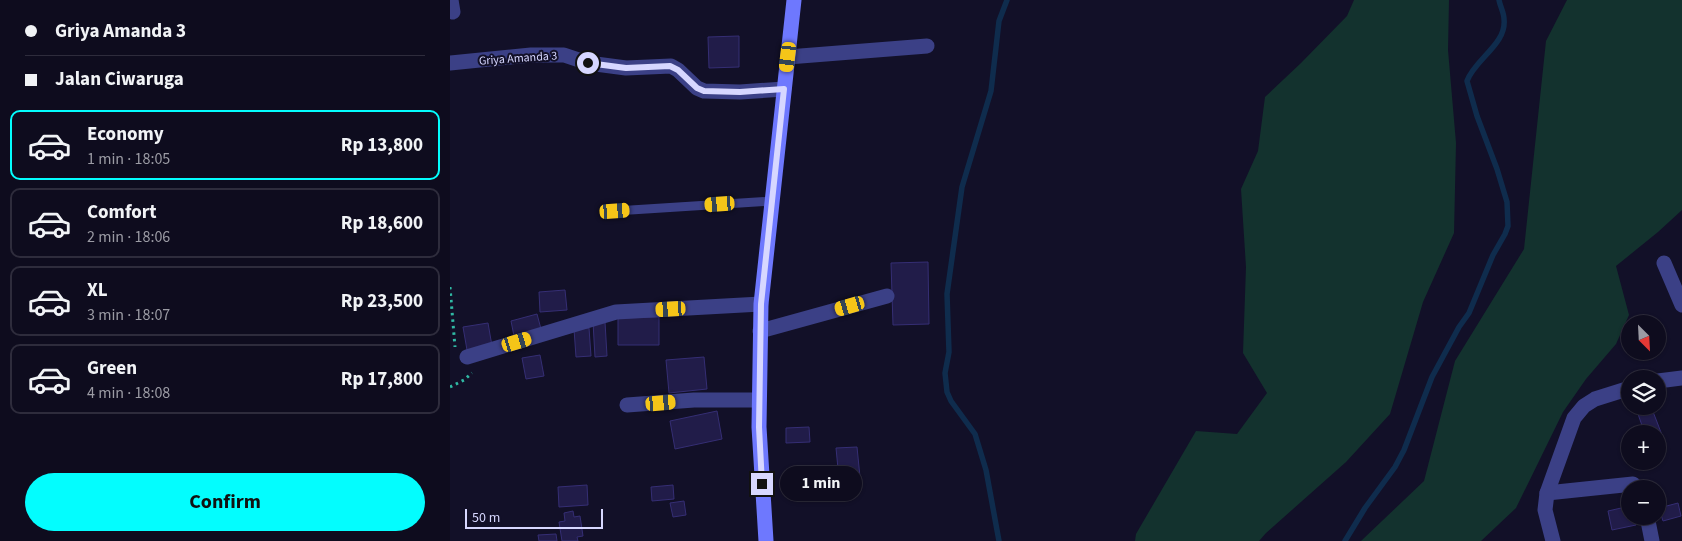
<!DOCTYPE html>
<html lang="en">
<head>
<meta charset="utf-8">
<style>
  :root { --surface:#0e0c1e; --page:#171527; --text:#f1f3f6; --muted:#9b9ba4; --line:#2e2c3c; --accent:#03fdfe }
  body { margin:0; font-family:"Source Sans 3",sans-serif; background:var(--page); color:var(--text); height:100vh; display:flex; flex-direction:column; font-size:19px; white-space:nowrap }
  * { box-sizing:border-box; margin:0 }
  p { font-size:16px; color:var(--muted) }
  .icon { flex:none; width:28px; height:28px; fill:none; stroke:currentColor; stroke-width:2; stroke-linecap:round; stroke-linejoin:round }
  .map { position:relative; flex:1; overflow:hidden }
  .details { display:flex; flex-direction:column; background:var(--surface); width:450px }
  .details>* { flex:none }
  .guide { display:grid; align-content:center; height:110px; padding:0 25px; background:var(--surface) }
  .needle { width:32px; rotate:156deg }
  .tools { position:absolute; left:1171px; top:315px; display:grid; gap:10px }
  .tools a { display:grid; place-items:center; width:45px; height:45px; border-radius:50%; background:var(--surface); box-shadow:0 1px 4px #0004,0 0 0 1px var(--line); font-size:25px }
  .scale { position:absolute; left:15px; bottom:12px; width:138px; box-sizing:border-box; padding-left:5px; border:2px solid #d7d7ff; border-top:0; font-size:14px; line-height:18px; white-space:nowrap; color:#d7d7ff; -webkit-text-stroke:4px #121028; paint-order:stroke }
  .end { position:absolute; width:22px; height:22px; margin:-11px; border:6px solid #d7d7ff; background:#111; box-shadow:0 0 0 2px #111 }
  .from { border-radius:50% }
  .bubble { position:absolute; height:35px; border-radius:18px; background:var(--surface); box-shadow:0 1px 4px #0004,0 0 0 1px var(--line); font-size:16px; font-weight:700; line-height:35px; text-align:center }
  .car { position:absolute; width:15px; height:30px; margin:-15px -8px; border-radius:6px; box-shadow:0 0 4px 1px #0007; background:linear-gradient(#f5c518 24%,#345 0 40%,#f5c518 0 76%,#345 0 86%,#f5c518 0) }
  .guide b { display:flex; align-items:center; gap:18px; height:48px; font-size:19px }
  .guide b+b { border-top:1px solid var(--line) }
  .guide i { width:12px; height:12px; background:var(--text) }
  ul { padding:0; list-style:none }
  li { display:flex; align-items:center; gap:15px; height:70px; margin:0 10px 8px; padding:0 15px; border:2px solid var(--line); border-radius:10px }
  li div { flex:1 }
  li b { display:block; font-size:19px }
  li em { font-style:normal; font-weight:700 }
  li.active { border-color:var(--accent) }
  li>.icon { width:45px; height:45px; stroke-width:1.5 }
  .button { display:flex; gap:10px; margin-top:auto; padding:10px 25px }
  .button a { flex:1; height:58px; border-radius:30px; background:var(--accent); color:#111; font-size:20px; font-weight:700; line-height:58px; text-align:center }
  main { display:flex; flex:1; min-height:0 }
  .map>svg:first-child { display:block }
  .green { fill:#13322e }
  .lines { fill:none; stroke-linecap:round; stroke-linejoin:round }
  .stream { stroke:#0f2c4d; stroke-width:5.5 }
  .building { fill:#211c49; stroke:#352e74 }
  .path { stroke:#30b9a4; stroke-width:3; stroke-dasharray:2.5 4; stroke-linecap:butt }
  .lane { stroke:#3b4086; stroke-width:9 }
  .street { stroke:#3b4086; stroke-width:15 }
  .secondary { stroke:#6e78fe; stroke-width:15 }
  .route { stroke:#d7d7ff; stroke-width:6 }
  .labels { text-anchor:middle; stroke-width:4; stroke-linejoin:round; paint-order:stroke }
  .street-label { font-size:12px; fill:#d7d7ff; stroke:#121028 }
</style>
</head>
<body>
<main>
<section class="details">
<div class="guide">
<b><i class="from"></i>Griya Amanda 3</b>
<b><i></i>Jalan Ciwaruga</b>
</div>
<ul>
<li class="active"><svg class="icon" aria-label="car" viewBox="0 0 24 24"><path d="M5 17H2v-5l4-1 3-4h7l3 4 3 1v5h-3M9 17h6M6 11h13"/><circle cx="7" cy="17" r="2"/><circle cx="17" cy="17" r="2"/></svg><div><b>Economy</b><p>1 min · 18:05</p></div><em>Rp 13,800</em></li>
<li><svg class="icon" aria-label="car" viewBox="0 0 24 24"><path d="M5 17H2v-5l4-1 3-4h7l3 4 3 1v5h-3M9 17h6M6 11h13"/><circle cx="7" cy="17" r="2"/><circle cx="17" cy="17" r="2"/></svg><div><b>Comfort</b><p>2 min · 18:06</p></div><em>Rp 18,600</em></li>
<li><svg class="icon" aria-label="car" viewBox="0 0 24 24"><path d="M5 17H2v-5l4-1 3-4h7l3 4 3 1v5h-3M9 17h6M6 11h13"/><circle cx="7" cy="17" r="2"/><circle cx="17" cy="17" r="2"/></svg><div><b>XL</b><p>3 min · 18:07</p></div><em>Rp 23,500</em></li>
<li><svg class="icon" aria-label="car" viewBox="0 0 24 24"><path d="M5 17H2v-5l4-1 3-4h7l3 4 3 1v5h-3M9 17h6M6 11h13"/><circle cx="7" cy="17" r="2"/><circle cx="17" cy="17" r="2"/></svg><div><b>Green</b><p>4 min · 18:08</p></div><em>Rp 17,800</em></li>
</ul>
<div class="button"><a>Confirm</a></div>
</section>
<div class="map">
<svg width="1232" height="541" viewBox="0 0 1232 541">
  <rect width="100%" height="100%" fill="#121028"/>
  <g class="green">
    <path d="M904,0h95l-1,50 8,93 -2,90 -31,69 -33,112 -44,48 -80,71 -7,8h-124l1,-7 60,-103 41,3 30,-41 -24,-40 3,-86 -5,-78 17,-38 7,-54 36,-34 46,-47z"/>
    <path d="M1117,0h115v210l-24,22 -42,34 13,49 -13,29 -30,35 -23,33 -47,96 -35,33h-120l63,-60 31,-120 69,-112 22,-208z"/>
  </g>
  <g class="lines">
    <g class="stream">
      <path d="M549,541l-13,-71 -11,-36 -24,-33 -4,-9 -2,-19 4,-21 -2,-58 15,-107 29,-96 8,-70 8,-21"/>
      <path d="M895,541l20,-33 30,-41 9,-17 28,-73 27,-50 10,-14 24,-58 12,-21 3,-8 -1,-24 -10,-33 -20,-53 -10,-35c8,-22 40,-37 37,-62 0,-6 -4,-13 -5,-19"/>
    </g>
  </g>
  <g class="building">
    <path d="M289,36v31l-30,1 -1,-31z"/>
    <path d="M478,262l1,62 -36,1 -2,-62z"/>
    <path d="M115,290l2,20 -27,2 -1,-20z"/>
    <path d="M87,314l4,15 -27,7 -3,-15z"/>
    <path d="M209,317v28h-41v-27z"/>
    <path d="M143,322h12l2,34 -12,1z"/>
    <path d="M38,323l4,23 -25,4 -4,-23z"/>
    <path d="M139,328l2,28 -15,1 -2,-28z"/>
    <path d="M90,355l4,21 -18,3 -4,-21z"/>
    <path d="M254,357l3,32 -38,4 -3,-33z"/>
    <path d="M1202,409l10,26 -4,2v-3h-13l-7,-20z"/>
    <path d="M267,411l5,28 -47,10 -5,-28z"/>
    <path d="M359,427l1,15 -24,1v-15z"/>
    <path d="M407,447l3,30 -21,2 -3,-31z"/>
    <path d="M137,485l1,20 -29,2 -1,-20z"/>
    <path d="M223,485l1,14 -22,2 -1,-14z"/>
    <path d="M234,501l2,14 -13,2 -3,-14z"/>
    <path d="M1228,503l3,13 -18,5 -4,-13z"/>
    <path d="M1180,506v10h4l2,9 -24,5 -4,-19z"/>
    <path d="M123,511l1,6 6,-1 3,20 -6,1 1,4h-16l-3,-19 6,-1 -1,-8z"/>
    <path d="M106,534l1,7h-18l-1,-6z"/>
  </g>
  <g class="lines">
    <g class="path">
      <path d="M0,287l5,60"/>
      <path d="M0,387l14,-7 8,-7"/>
    </g>
    <path class="lane" d="M165,211l157,-10"/>
    <g class="street">
      <path d="M1,0l2,12"/>
      <path d="M338,57l139,-11"/>
      <path d="M0,63l81,-8h33l24,8 38,5 45,-2 7,4 19,18 7,3 36,1 44,-3"/>
      <path d="M1214,263l18,42"/>
      <path d="M310,331l127,-35"/>
      <path d="M17,357l149,-45 145,-8"/>
      <path d="M1208,381l24,-3"/>
      <path d="M177,405l67,-5h65"/>
      <path d="M1097,493l86,-9 6,5"/>
      <path d="M1197,516l5,25"/>
      <path d="M1103,541l-8,-31 2,-17 27,-75 10,-12 11,-7 35,-11"/>
    </g>
    <path class="secondary" d="M316,541l-7,-114 2,-123 33,-304"/>
  </g>
  <g class="lines">
    <path class="route" d="M138,63l38,5 44,-2 8,4 19,18 7,3 36,1 44,-3 -23,215 -2,123 3,57"/>
  </g>
  <g class="labels">
    <g class="street-label">
      <text transform="translate(68 58) rotate(-4)" y="4">Griya Amanda 3</text>
    </g>
  </g>
</svg>
<div class="tools">
<a><svg class="needle" viewBox="-14 -14 28 28"><path d="M0-13l5 13h-10z" fill="#e53935"/><path d="M0 13l5-13h-10z" fill="#9b9ba4"/></svg></a>
<a><svg class="icon" aria-label="layers" viewBox="0 0 24 24"><path d="M12 4l9 5-9 5-9-5zM3 14l9 5 9-5"/></svg></a>
<a>+</a>
<a>−</a>
</div>
<div class="scale">50 m</div>
<i class="end from" style="left:138px;top:63px"></i>
<i class="end" style="left:312px;top:484px"></i>
<div class="bubble" style="left:330px;top:466px;width:82px">1 min</div>
<i class="car" style="left:338px;top:57px;rotate:187deg"></i>
<i class="car" style="left:270px;top:204px;rotate:266deg"></i>
<i class="car" style="left:165px;top:211px;rotate:86deg"></i>
<i class="car" style="left:400px;top:306px;rotate:254deg"></i>
<i class="car" style="left:221px;top:309px;rotate:267deg"></i>
<i class="car" style="left:67px;top:342px;rotate:73deg"></i>
<i class="car" style="left:211px;top:403px;rotate:85deg"></i>
</div>
</main>
</body>
</html>
